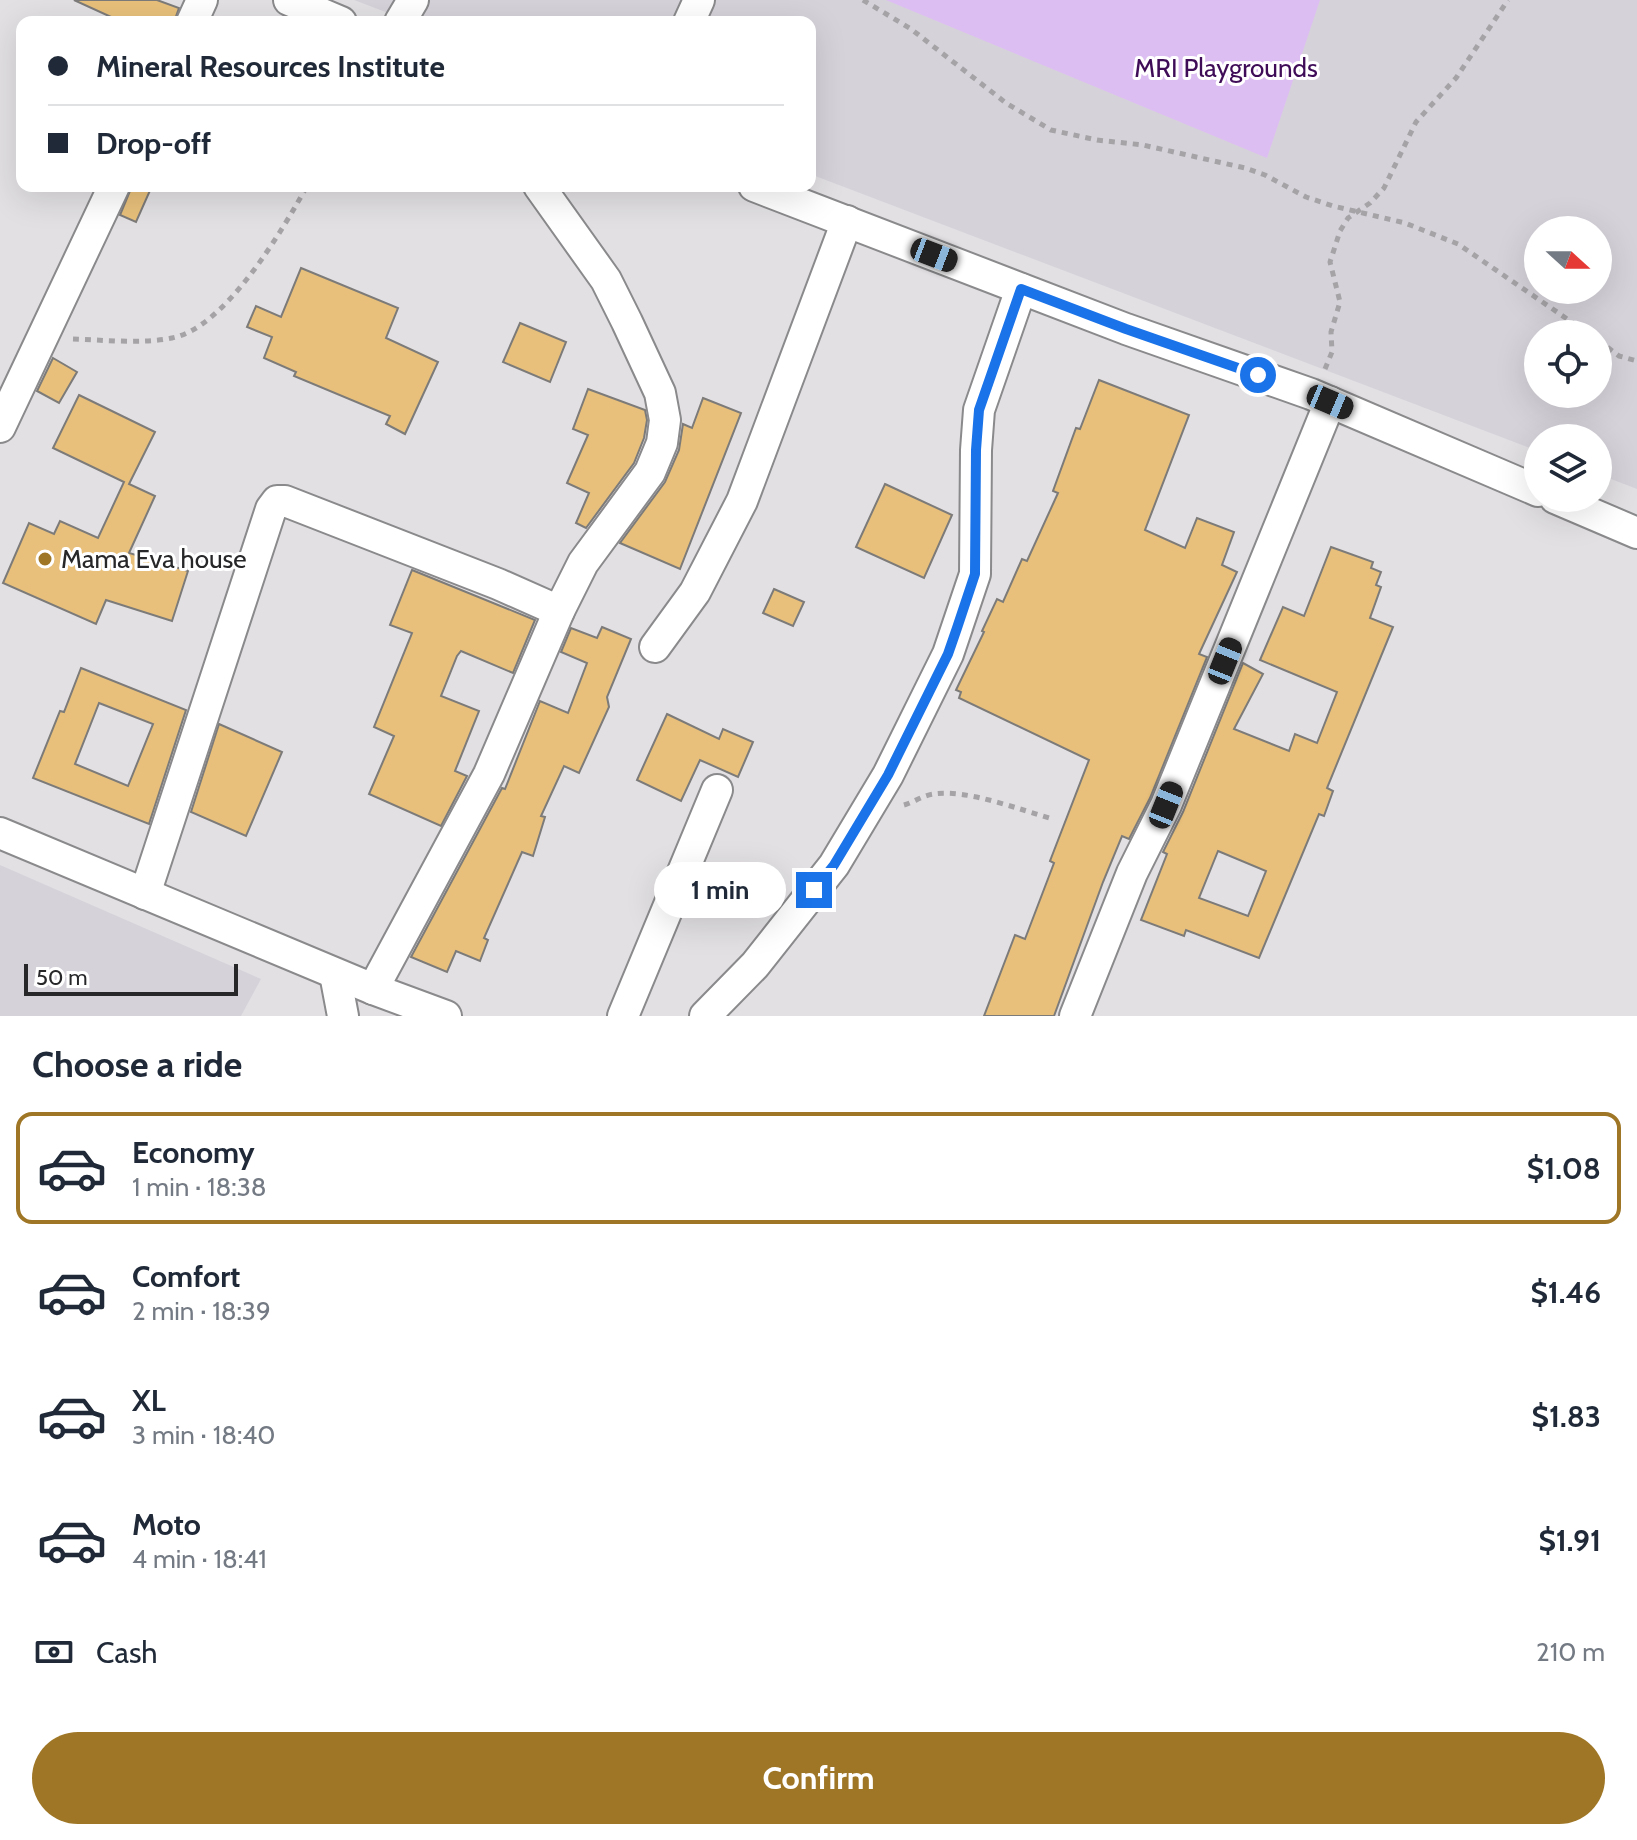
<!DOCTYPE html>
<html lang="en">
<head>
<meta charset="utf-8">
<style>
  :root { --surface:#fff; --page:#f2f2f3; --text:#1f2937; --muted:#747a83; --line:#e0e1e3; --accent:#9f7625 }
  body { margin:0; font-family:Cabin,sans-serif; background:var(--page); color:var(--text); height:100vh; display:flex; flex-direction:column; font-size:30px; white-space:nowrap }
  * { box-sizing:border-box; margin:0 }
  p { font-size:26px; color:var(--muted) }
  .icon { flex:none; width:44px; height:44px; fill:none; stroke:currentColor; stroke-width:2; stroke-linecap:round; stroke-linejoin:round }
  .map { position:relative; height:1016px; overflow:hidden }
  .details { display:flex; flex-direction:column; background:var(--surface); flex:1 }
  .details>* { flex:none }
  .top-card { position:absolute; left:16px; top:16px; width:800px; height:176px; border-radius:16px; box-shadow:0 8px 32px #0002; display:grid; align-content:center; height:176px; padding:0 32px; background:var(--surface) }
  .needle { width:52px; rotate:111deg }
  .tools { position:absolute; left:1524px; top:216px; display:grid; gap:16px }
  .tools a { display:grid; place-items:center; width:88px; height:88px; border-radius:50%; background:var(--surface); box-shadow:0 8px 32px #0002; font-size:40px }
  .scale { position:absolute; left:24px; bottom:20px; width:214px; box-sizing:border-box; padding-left:8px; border:4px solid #272628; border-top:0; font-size:22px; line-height:28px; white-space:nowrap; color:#272628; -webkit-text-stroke:6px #fff; paint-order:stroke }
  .end { position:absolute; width:36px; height:36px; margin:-18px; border:10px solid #1a73e8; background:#fff; box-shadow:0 0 0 4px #fff }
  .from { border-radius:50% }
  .bubble { position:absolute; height:56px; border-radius:28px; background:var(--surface); box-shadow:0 8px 32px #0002; font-size:26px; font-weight:700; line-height:56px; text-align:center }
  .car { position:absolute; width:24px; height:48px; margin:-24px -12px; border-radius:10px; box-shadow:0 0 6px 2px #0007; background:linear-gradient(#222 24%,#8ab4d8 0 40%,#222 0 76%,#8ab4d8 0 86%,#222 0) }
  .top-card b { display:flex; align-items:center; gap:28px; height:76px; font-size:30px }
  .top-card b+b { border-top:2px solid var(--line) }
  .top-card i { width:20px; height:20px; background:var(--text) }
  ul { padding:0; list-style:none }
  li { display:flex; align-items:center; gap:24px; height:112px; margin:0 16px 12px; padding:0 16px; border:4px solid transparent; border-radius:16px }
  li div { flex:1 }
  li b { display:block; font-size:30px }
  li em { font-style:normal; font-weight:700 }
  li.selected { border-color:var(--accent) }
  li>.icon { width:72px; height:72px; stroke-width:1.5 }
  h2 { padding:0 32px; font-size:36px; line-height:96px }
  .pay { display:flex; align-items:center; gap:20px; height:88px; padding:0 32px; font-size:30px }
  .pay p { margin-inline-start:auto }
  .primary-button { display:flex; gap:16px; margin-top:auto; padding:16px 32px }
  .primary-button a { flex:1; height:92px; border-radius:48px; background:var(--accent); color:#fff; font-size:32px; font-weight:700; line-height:92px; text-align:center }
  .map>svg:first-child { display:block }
  .built { fill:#d6d2da; fill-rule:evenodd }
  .green { fill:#ddbef2 }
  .building { fill:#e8c07b; stroke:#7d7b79; stroke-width:2; fill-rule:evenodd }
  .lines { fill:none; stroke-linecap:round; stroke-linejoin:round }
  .minor-casing { stroke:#8a898b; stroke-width:34 }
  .path { stroke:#a5a3a6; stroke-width:5; stroke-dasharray:6 6; stroke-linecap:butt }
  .minor { stroke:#fff; stroke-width:30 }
  .route { stroke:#1a73e8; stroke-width:10 }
  .poi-dot { fill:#9f7625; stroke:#fff; stroke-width:3 }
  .labels { text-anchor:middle; stroke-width:6; stroke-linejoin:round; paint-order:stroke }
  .park-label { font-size:26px; fill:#3f0c58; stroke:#fff }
  .poi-label { font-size:26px; fill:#272628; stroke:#fff; text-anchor:start }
</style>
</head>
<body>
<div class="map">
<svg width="1637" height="1016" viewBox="0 0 1637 1016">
  <rect width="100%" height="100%" fill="#e2e0e3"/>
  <g class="built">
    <path d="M354,0h1283v489l-39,-15v-36h-60v13l-728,-277v-152h-398zM1538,230h60v60h-60zM1538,334h60v60h-60z"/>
    <path d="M0,865l261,114 -20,37h-241z"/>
  </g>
  <path class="green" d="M886,0h434l-53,158z"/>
  <g class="building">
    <path d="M74,0h83l22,8 -5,14h-52z"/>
    <path d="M132,186h20l-16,36 -16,-7z"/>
    <path d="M301,268l97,40 -12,30 52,24 -33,72 -19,-10 4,-8 -96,-40 2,-4 -32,-14 8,-21 -25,-10 9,-21 25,11z"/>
    <path d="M520,323l46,19 -16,40 -47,-20z"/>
    <path d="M53,358l24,14 -18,31 -22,-12z"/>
    <path d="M1099,380l90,35 -44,115 40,18 12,-30 37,14 -12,33 15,7 -38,82 8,3 -57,141 -21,41 -7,-3 -19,46 -49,134h-70l31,-81 10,4 29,-76 -4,-2 39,-101 -130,-62 2,-6 -5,-2 28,-58 -2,-1 15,-32 6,3 19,-43 5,2 31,-68 -5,-2 23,-63 4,1z"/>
    <path d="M588,389l57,21 2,10 -3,18 -10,25 -48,65 -10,-5 13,-30 -22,-10 21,-48 -15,-6z"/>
    <path d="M79,395l76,37 -26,52 26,12 -26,57 59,18 -16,50 -66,-21 -10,24 -93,-41 26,-60 25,11 6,-13 38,17 26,-56 -71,-34z"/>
    <path d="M703,398l38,15 -61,156 -60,-26 45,-61 14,-32 4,-26 9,4z"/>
    <path d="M885,484l67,31 -28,63 -68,-31z"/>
    <path d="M1331,547l42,15 -2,6 10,4 -5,13 5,2 -11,31 23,9 -66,161 6,3 -9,25 -5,-2 -60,144 -73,-28 -2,6 -43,-16 26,-66 -4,-2 20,-40 60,-149 20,11 -29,55 55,22 6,-17 22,9 20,-51 -77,-32 23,-53 21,9zM1218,851l48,20 -18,45 -49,-18z"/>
    <path d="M412,570l123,50 -22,53 -52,-22 -4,5 -16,40 38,15 -24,60 12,5 -26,50 -72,-32 25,-58 -20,-9 38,-94 -22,-8z"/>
    <path d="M774,589l30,13 -11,24 -30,-13z"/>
    <path d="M602,627l29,12 -24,58 2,10 -30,66 -15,-7 -23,50 4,1 -12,39 -11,-4 -38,86 4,2 -8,21 -24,-10 -9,21 -36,-15 91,-169 3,1 35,-88 28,12 19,-50 -26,-11 10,-24 26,10z"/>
    <path d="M81,668l105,42 -37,114 -116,-46 27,-67 4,1zM99,703l54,21 -25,62 -53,-22z"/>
    <path d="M667,714l52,25 4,-10 30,13 -15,35 -38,-17 -19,41 -44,-21z"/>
    <path d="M219,724l63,28 -36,84 -55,-24z"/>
  </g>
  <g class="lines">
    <g class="minor-casing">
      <g id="minor">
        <path d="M289,0l52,22"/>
        <path d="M192,22l10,-22"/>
        <path d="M400,22l13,-22"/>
        <path d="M689,22l10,-22"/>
        <path d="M754,186l372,143 185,65 227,97"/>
        <path d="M0,427l114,-241"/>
        <path d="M1555,498l82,35"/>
        <path d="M655,647l40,-55 47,-91 105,-280"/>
        <path d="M0,833l373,156 73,27"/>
        <path d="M145,894l126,-385 6,-8h8l213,83 61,27"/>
        <path d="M335,974l8,42"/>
        <path d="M373,989l116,-215 70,-163 24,-48 67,-91 12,-29 3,-23 -5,-27 -33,-71 -21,-42 -67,-94"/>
        <path d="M623,1016l94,-226"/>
        <path d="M705,1016l50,-51 79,-100 54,-90 60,-121 27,-80 1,-124 3,-40 42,-121"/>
        <path d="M1075,1016l57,-143 34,-68 164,-403"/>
      </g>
    </g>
    <g class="path">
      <path d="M863,0l48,29 95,74 45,27 46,10 46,5 102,23 20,7 41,22 27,9 72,17 53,21 131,90"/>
      <path d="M73,339c30,1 70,5 99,-1 53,-10 110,-107 135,-152"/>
      <path d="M1598,340l21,16 18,5"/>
      <path d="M1325,369l7,-17 -1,-20 9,-30 -10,-40 10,-31 8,-13 22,-15 14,-15 32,-66 40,-44 52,-78"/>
      <path d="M904,805c10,-3 20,-10 30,-11 34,-5 86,16 119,25"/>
    </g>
    <use href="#minor" class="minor"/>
  </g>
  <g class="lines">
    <path class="route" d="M814,890l20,-25 54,-90 60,-121 9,-26 18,-54 1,-124 3,-40 42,-121 105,40 132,46"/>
  </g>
  <circle class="poi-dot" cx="45" cy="559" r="8"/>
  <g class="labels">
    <g class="park-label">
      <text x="1226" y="77">MRI Playgrounds</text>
    </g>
    <g class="poi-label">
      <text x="61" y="568">Mama Eva house</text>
    </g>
  </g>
</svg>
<div class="tools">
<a><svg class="needle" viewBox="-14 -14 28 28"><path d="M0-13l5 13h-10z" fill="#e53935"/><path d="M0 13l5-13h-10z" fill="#747a83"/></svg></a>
<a><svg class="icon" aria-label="locate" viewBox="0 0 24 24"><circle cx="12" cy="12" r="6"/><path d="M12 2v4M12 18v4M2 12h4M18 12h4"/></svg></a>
<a><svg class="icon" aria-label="layers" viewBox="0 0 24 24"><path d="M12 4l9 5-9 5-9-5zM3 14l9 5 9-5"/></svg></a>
</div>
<div class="scale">50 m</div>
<i class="end from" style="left:1258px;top:375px"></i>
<i class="end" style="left:814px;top:890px"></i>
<div class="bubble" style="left:654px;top:862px;width:132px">1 min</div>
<i class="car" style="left:934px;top:255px;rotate:111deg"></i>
<i class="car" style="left:1330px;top:402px;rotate:113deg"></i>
<i class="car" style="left:1225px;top:661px;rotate:22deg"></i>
<i class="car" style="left:1166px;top:805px;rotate:22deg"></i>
<div class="top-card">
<b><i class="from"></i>Mineral Resources Institute</b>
<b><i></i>Drop-off</b>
</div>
</div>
<section class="details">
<h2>Choose a ride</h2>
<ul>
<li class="selected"><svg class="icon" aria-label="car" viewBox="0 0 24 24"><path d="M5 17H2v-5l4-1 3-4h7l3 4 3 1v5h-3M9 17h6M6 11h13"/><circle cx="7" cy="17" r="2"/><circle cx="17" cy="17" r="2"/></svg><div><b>Economy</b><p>1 min · 18:38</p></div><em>$1.08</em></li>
<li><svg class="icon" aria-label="car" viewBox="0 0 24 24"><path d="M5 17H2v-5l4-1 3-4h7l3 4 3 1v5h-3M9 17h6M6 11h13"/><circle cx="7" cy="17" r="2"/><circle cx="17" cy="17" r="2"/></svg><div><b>Comfort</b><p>2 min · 18:39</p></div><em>$1.46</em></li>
<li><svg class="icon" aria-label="car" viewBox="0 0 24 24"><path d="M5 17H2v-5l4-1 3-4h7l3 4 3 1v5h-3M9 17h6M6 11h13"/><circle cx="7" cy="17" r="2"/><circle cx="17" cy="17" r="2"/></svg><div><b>XL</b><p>3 min · 18:40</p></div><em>$1.83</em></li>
<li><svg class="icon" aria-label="car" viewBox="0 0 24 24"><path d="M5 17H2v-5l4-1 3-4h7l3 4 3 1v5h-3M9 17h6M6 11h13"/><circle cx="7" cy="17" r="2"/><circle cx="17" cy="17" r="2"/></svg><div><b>Moto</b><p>4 min · 18:41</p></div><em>$1.91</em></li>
</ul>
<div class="pay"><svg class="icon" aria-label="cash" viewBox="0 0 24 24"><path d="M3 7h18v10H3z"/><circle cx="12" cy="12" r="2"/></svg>Cash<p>210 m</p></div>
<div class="primary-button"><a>Confirm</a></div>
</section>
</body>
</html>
